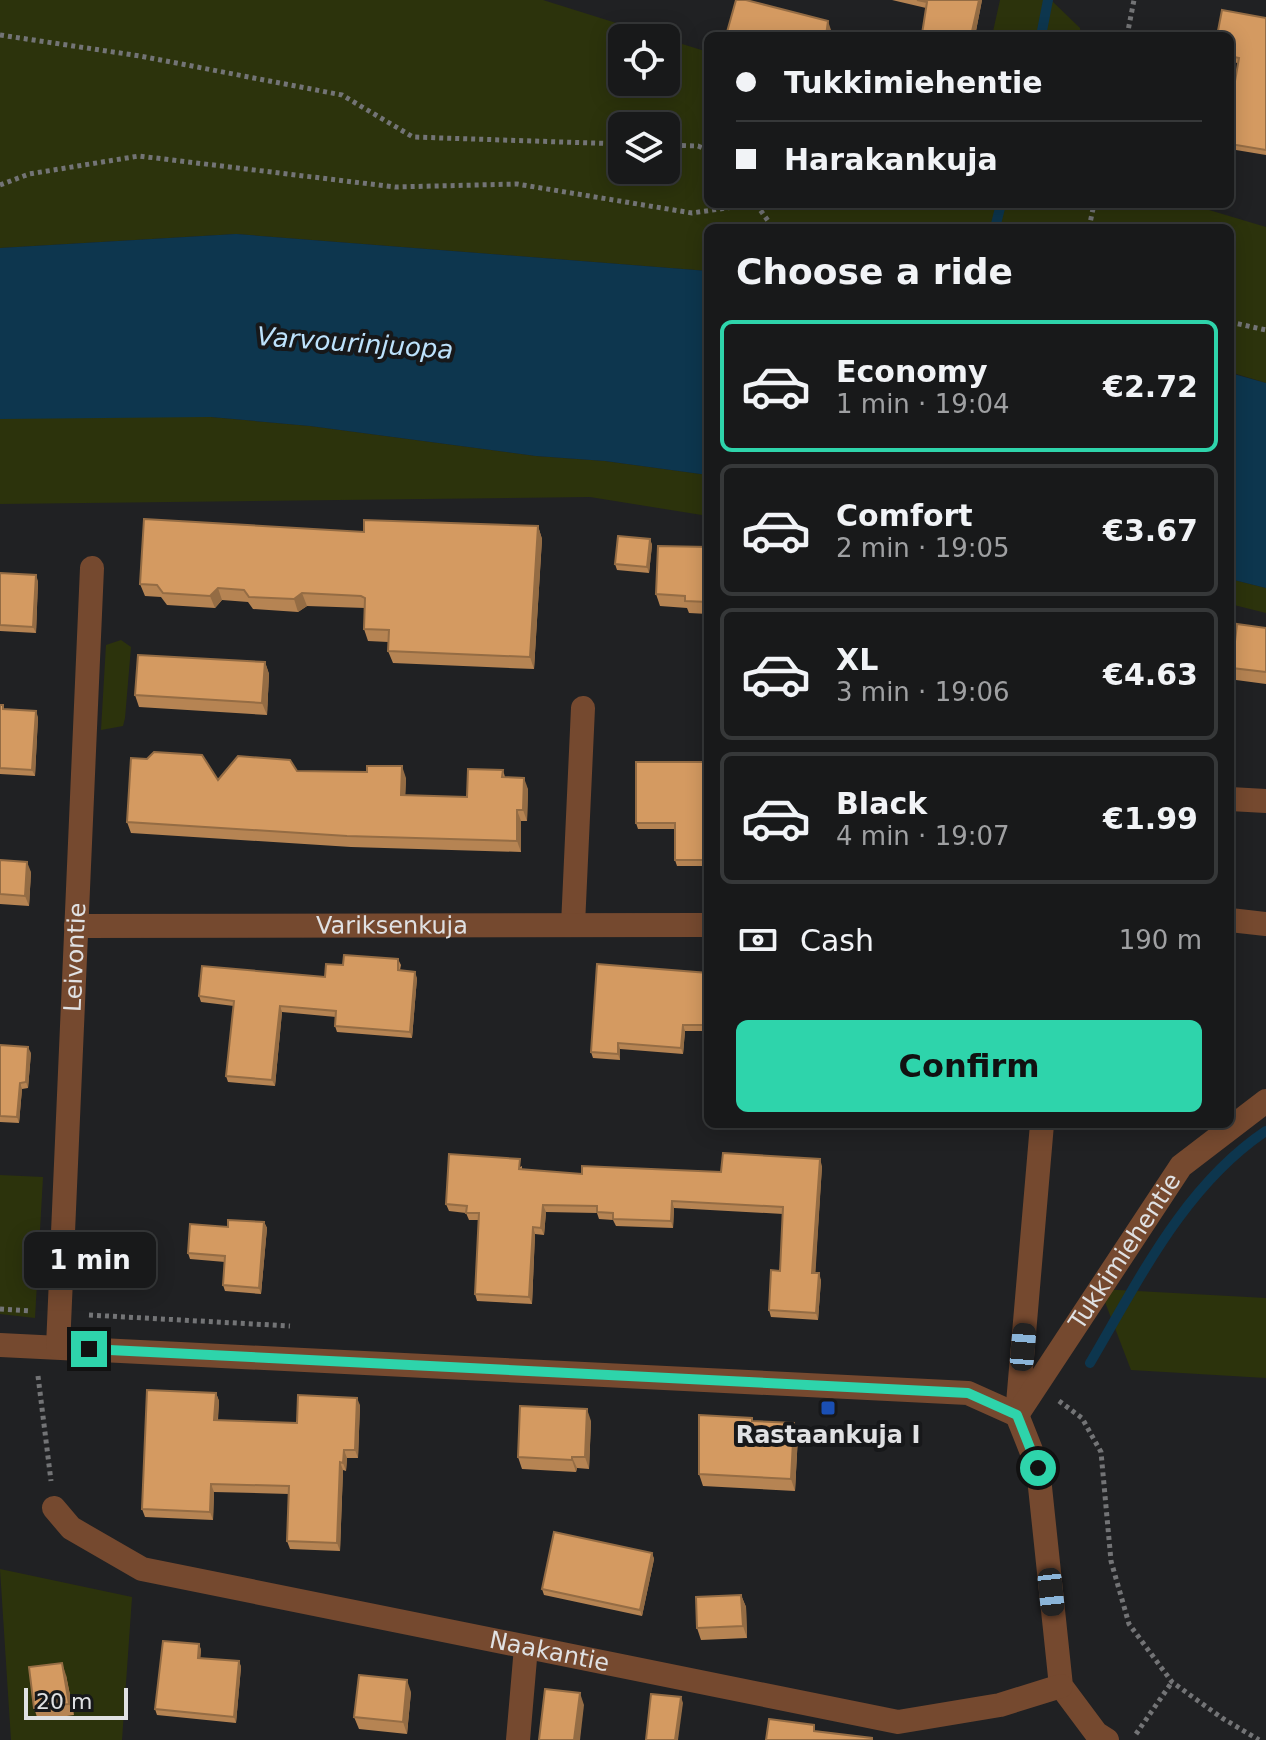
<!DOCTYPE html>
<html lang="en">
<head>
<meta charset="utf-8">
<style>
  :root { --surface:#18191a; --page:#252627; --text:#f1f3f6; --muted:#9fa0a2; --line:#363839; --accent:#2ed4ab }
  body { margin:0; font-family:"DejaVu Sans",sans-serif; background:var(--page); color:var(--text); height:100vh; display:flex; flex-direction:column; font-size:30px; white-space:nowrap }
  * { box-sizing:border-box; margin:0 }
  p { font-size:26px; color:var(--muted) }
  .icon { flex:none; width:44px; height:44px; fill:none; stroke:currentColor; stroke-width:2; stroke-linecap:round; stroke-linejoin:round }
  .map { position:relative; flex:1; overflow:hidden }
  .details { position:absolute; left:704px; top:224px; width:530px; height:904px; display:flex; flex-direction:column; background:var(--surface); border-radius:12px; box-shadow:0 4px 20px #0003,0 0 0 2px var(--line) }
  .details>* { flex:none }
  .guide { position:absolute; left:704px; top:32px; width:530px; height:176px; border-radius:12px; box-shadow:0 4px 20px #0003,0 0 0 2px var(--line); display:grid; align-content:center; height:176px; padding:0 32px; background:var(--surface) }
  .fabs { position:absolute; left:608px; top:24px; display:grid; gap:16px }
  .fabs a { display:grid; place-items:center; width:72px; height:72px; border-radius:12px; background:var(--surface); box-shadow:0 4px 20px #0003,0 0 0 2px var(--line); font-size:40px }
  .scale { position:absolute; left:24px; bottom:20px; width:104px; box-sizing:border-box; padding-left:8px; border:4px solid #e0e1e3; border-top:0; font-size:22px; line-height:28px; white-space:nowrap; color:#e0e1e3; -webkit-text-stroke:6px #17181a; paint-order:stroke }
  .end { position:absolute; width:36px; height:36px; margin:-18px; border:10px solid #2ed4ab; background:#111; box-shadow:0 0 0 4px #111 }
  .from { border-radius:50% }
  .bubble { position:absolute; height:56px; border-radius:12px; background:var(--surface); box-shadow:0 4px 20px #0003,0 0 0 2px var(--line); font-size:26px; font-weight:700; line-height:56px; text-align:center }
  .car { position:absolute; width:24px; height:48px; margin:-24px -12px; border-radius:10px; box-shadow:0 0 6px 2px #0007; background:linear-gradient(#222 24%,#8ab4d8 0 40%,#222 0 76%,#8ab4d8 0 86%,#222 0) }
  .guide b { display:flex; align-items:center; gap:28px; height:76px; font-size:30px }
  .guide b+b { border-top:2px solid var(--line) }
  .guide i { width:20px; height:20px; background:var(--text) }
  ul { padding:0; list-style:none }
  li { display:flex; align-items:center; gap:24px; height:132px; margin:0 16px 12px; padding:0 16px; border:4px solid var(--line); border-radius:12px }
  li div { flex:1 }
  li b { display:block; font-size:30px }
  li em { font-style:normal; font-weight:700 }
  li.on { border-color:var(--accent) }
  li>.icon { width:72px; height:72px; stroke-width:1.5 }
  h2 { padding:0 32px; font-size:36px; line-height:96px }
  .pay { display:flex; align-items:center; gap:20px; height:88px; padding:0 32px; font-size:30px }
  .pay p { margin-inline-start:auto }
  .action { display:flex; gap:16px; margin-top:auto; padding:16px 32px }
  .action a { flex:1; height:92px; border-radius:12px; background:var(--accent); color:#111; font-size:32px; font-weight:700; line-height:92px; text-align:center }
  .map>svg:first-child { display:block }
  .green { fill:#2c330c; fill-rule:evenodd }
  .water { fill:#0d364e }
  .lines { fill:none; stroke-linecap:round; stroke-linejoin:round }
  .stream { stroke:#0d364e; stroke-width:10 }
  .path { stroke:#737476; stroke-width:5; stroke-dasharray:4 4; stroke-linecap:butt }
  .street { stroke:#75492f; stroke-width:24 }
  .wall { fill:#b68453 }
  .shaded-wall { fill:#946c44 }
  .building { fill:#d49a61; stroke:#946c44; stroke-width:2 }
  .route { stroke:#2ed4ab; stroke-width:10 }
  .transit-dot { fill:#1a4fb4; stroke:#17181a; stroke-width:3 }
  .labels { text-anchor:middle; stroke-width:8; stroke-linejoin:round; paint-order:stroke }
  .street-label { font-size:24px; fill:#e0e1e3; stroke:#17181a }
  .poi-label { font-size:24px; font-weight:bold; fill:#e0e1e3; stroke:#17181a }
  .water-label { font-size:26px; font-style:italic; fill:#bde2fc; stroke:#17181a }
</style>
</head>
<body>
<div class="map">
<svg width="1266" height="1740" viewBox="0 0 1266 1740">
  <rect width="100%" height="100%" fill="#202123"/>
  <g class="green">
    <path d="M0,0h543l121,38h-42v44h44v-43l42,13v152h481l77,23v156l-36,-11v-144h-522v43l-472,-37 -236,14zM622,126h44v44h-44z"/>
    <path d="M1000,0h51l29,28 1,8h-89z"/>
    <path d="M15,417h196l99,9 226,30 69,5 103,14v41l-118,-19 -590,7v-85z"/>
    <path d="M1230,579l36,9v25l-36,-9z"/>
    <path d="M121,640l10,7 -6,71 -2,8 -22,4 5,-85z"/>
    <path d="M0,1175l43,2 -8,141 -35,-4z"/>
    <path d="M1100,1289l166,9v80l-135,-8z"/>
    <path d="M0,1569l132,28 -10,143h-111z"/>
  </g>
  <g class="water">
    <path d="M236,234l472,37v204l-103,-14 -69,-5 -226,-30 -99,-9 -211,2v-171z"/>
    <path d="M1230,373l36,10v205l-36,-9z"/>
  </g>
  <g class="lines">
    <g class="stream">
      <path d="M1041,36l7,-36"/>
      <path d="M995,228l6,-24"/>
      <path d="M1090,1363c49,-83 94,-177 176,-232"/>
    </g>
    <g class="path">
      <path d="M0,35l140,21 202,39 71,42 209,7"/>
      <path d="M1127,36l7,-36"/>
      <path d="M666,145l32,1 10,4"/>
      <path d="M0,185l29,-11 110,-18 256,31 122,-3 175,29 62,-9"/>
      <path d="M756,204l15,21 72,3"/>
      <path d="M1089,228l5,-24"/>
      <path d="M1230,322l36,8"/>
      <path d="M0,1309l31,2"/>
      <path d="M89,1315l201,11"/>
      <path d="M38,1376l13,105"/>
      <path d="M1059,1401l23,17 19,34 10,109 18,63 43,58 50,36 37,22"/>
      <path d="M1136,1734l36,-52"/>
    </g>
    <g class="street">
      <path d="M1230,799l36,2"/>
      <path d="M1230,920l36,4"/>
      <path d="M573,925l10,-217"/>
      <path id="s1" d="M76,926l632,-1"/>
      <path d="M1042,1124l-25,291 21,53 23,218 35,47 11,7"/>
      <path d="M0,1345l968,48 49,22"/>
      <path id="s2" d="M58,1347l34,-779"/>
      <path id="s3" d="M1017,1415l164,-249 85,-65"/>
      <path id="s4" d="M54,1508l17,20 71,41 756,153 102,-17 61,-19"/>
      <path d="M518,1740l8,-93"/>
    </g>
  </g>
  <g class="wall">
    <path d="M892,0h90l-7,36h-52l-1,-2 4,-26z"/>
    <path d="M1266,18v137l-36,-6v-39l8,-47 -8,-1v-26z"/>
    <path d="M727,32l105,1v3h-103z"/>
    <path d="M538,526l4,13 -8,130 -141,-6 -5,-12v-9l-20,-1 -4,-12 1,-21 -58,-2 -9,6 -45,-3 -5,-7 -26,-2 -7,8 -48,-3 -6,-8 -16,-1 -5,-12 224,-52z"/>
    <path d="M650,539l2,6 -3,28 -32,-3 -2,-6z"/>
    <path d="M708,547v67l-19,-1 -2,-5 -27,-2 -4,-12z"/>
    <path d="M0,573l38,8 -2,52 -36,-2z"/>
    <path d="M1266,628v56l-30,-4 -4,-12z"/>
    <path d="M265,662l4,12 -2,41 -128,-8 -4,-12z"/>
    <path d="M0,705l4,4 34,8 -3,59 -35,-2z"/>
    <path d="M708,762v104h-31l-2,-6v-31h-37l-2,-6z"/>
    <path d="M503,770l2,7 23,12 -1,32h-6v31l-170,-5 -220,-14 -4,-11 91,-42 79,-9 109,7 -1,17 62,2z"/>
    <path d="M0,860l31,12 -2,34 -29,-2z"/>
    <path d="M398,959l3,6 -1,5 17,8 -5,60 -75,-6 -2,-6 1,-9 -54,-5 -7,74 -47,-4 -2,-6 8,-70 -33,-4 -2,-6 126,-19 18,-12z"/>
    <path d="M708,973v58h-23l-2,23 -63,-5v11l-27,-2 -2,-6z"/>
    <path d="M0,1045l31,8 -3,35 -6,1 -3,34 -19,-1z"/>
    <path d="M522,1166v4l60,4 139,-2 101,-6 -7,107 6,7 -3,40 -47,-3 -2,-7 11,-39 3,-57 -109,-6 -1,20 -57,-2 -3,-6 -14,-1 -2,-6 -51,-1 -2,23 -9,-1 -3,70 -55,-3 -2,-7 4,-74h-10l-3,-7 -17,-2 -3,-7z"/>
    <path d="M264,1222l3,6 -6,66 -36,-3 -2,-6 2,-23 -35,-3 -2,-6 40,-26z"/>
    <path d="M216,1393l3,8 -1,19 79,3 63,-18 -2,53h-11l-1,13 -3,-1 -3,81 -50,-2 -3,-8 2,-47 -75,-2 -1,28 -68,-3 -3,-8z"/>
    <path d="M752,1418l1,3 45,14 -3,56 -92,-5 -4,-12z"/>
    <path d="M591,1421l-2,48 -12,-1 -1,4 -54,-3 -4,-12z"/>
    <path d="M652,1553l2,6 -12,57 -98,-21 -2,-6z"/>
    <path d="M741,1595l5,12 1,31 -46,2 -4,-12z"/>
    <path d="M199,1644l2,6 -1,8 39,3 2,6 -5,56 -79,-8 -2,-6z"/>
    <path d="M66,1675l8,40 -36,5 -4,-12z"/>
    <path d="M411,1692l-4,42 -48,-5 -5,-12z"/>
  </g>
  <g class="shaded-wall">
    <path d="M979,0h3l-7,36h-4z"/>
    <path d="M828,21l4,12v3h-6z"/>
    <path d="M538,526l4,13 -8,130 -4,-12z"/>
    <path d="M650,539l2,6 -3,28 -2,-6z"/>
    <path d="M36,575l2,6 -2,52 -3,-6z"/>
    <path d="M218,588l4,12 -7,8 -5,-12z"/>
    <path d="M302,593l5,13 -9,6 -4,-13z"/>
    <path d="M265,662l4,12 -2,41 -5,-12z"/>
    <path d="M36,711l2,6 -3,59 -3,-6z"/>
    <path d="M402,766l4,12 -1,28 -4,-11z"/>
    <path d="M524,778l4,11 -1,32 -4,-11z"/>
    <path d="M517,810l4,11v31l-4,-11z"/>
    <path d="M27,862l4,10 -2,34 -4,-10z"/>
    <path d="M415,972l2,6 -5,60 -2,-6z"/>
    <path d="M280,1006l2,6 -7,74 -3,-6z"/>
    <path d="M683,1025l2,6 -2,23 -2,-6z"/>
    <path d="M618,1043l2,6v11l-2,-6z"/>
    <path d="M28,1047l3,6 -3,35 -2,-6z"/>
    <path d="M20,1083l2,6 -3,34 -2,-6z"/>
    <path d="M820,1159l2,7 -7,114 -3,-7z"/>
    <path d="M672,1201l2,7 -1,20 -2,-7z"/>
    <path d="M543,1205l3,7 -2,23 -3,-7z"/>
    <path d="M264,1222l3,6 -6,66 -2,-6z"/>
    <path d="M533,1227l2,7 -3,70 -3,-7z"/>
    <path d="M819,1273l2,7 -3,40 -2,-7z"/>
    <path d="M216,1393l3,8 -2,27 -3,-8z"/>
    <path d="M357,1398l3,7 -2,53 -3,-8z"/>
    <path d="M587,1409l4,12 -2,48 -4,-12z"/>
    <path d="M794,1423l4,12 -3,56 -4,-12z"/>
    <path d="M344,1450l3,8 -1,13 -3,-8z"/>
    <path d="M572,1457l5,11 -1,4 -4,-12z"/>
    <path d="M340,1462l3,8 -3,81 -3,-8z"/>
    <path d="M211,1484l3,8 -1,28 -3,-8z"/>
    <path d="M652,1553l2,6 -12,57 -2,-6z"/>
    <path d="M741,1595l5,12 1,31 -4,-12z"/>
    <path d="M199,1644l2,6 -1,14 -2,-6z"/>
    <path d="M239,1661l2,6 -5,56 -2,-6z"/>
    <path d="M62,1663l4,12 8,40 -5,-11z"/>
    <path d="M407,1680l4,12 -4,42 -4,-12z"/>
    <path d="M580,1693l4,12 -4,35h-6z"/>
    <path d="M681,1697l2,6 -5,37h-3z"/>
  </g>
  <g class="building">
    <path d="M736,0h10l82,21 -2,15h-83l-16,-4z"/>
    <path d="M917,0h62l-8,36h-38l-11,-2 5,-32z"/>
    <path d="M1222,10l44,8v132l-36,-6v-34l9,-52 -9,-2v-20h-13z"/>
    <path d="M144,519l220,13v-12l174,6 -8,131 -142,-6 1,-21 -25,-1 1,-31 -4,-2 -59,-3 -8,6 -45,-2 -5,-7 -26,-2 -8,8 -47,-3 -6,-8 -17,-1z"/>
    <path d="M618,536l32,3 -3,28 -32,-3z"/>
    <path d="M658,546l50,1v55l-23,-1v-5l-29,-2z"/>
    <path d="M0,573l36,2 -3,52 -33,-2z"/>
    <path d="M1237,624l29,4v44l-34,-4z"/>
    <path d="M138,655l127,7 -3,41 -127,-8z"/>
    <path d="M0,705h3v4l33,2 -4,59 -32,-2z"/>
    <path d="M154,752l48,3 16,25 20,-24 52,4 7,11 70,1v-6h35l-1,29 66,2 1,-28 35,1 -1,7 22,1 -1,32h-6v31l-170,-5 -220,-14 4,-64 16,1z"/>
    <path d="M636,762h72v98h-33v-37h-39z"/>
    <path d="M0,860l27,2 -2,34 -25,-2z"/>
    <path d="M344,955l54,4v11l17,2 -5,60 -75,-6 1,-15 -56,-5 -8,74 -46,-4 8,-75 -35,-5 3,-30 123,11 1,-13 17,1z"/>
    <path d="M597,964l111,9v52h-25l-2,23 -63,-5v11l-27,-2z"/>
    <path d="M0,1045l28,2 -2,35 -6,1 -3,34 -17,-1z"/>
    <path d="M723,1153l97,6 -8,114h7l-3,40 -47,-3 2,-40 9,1 3,-64 -111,-6 -1,20 -58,-2v-6l-16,-1v-6l-54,-1 -2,23 -8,-1 -4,70 -54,-3 4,-81h-13l1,-7 -21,-2 3,-50 71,5 -1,10 63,5v-8l139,6z"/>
    <path d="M228,1220l36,2 -5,66 -36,-3 2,-29 -37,-3 2,-29 38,3z"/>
    <path d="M147,1390l69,3 -2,27 83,3 1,-28 59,3 -2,52h-11l-1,13 -3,-1 -3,81 -50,-2 2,-55 -78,-2 -1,28 -68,-3z"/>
    <path d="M520,1406l67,3 -2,48h-13v3l-54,-3z"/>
    <path d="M699,1415l53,3v3l42,2 -3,56 -92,-5z"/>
    <path d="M554,1532l98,21 -12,57 -98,-21z"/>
    <path d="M741,1595l2,31 -46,2 -1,-31z"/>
    <path d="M163,1641l36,3 -1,14 41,3 -5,56 -79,-8z"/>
    <path d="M62,1663l7,41 -35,4 -5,-41z"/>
    <path d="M359,1675l48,5 -4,42 -49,-5z"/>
    <path d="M545,1689l35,4 -6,47h-35z"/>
    <path d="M651,1694l30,3 -6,43h-29z"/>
    <path d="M769,1719l45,6v6l58,7v2h-106z"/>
  </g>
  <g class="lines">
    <path class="route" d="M89,1349l879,44 49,22 21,53"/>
  </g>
  <rect class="transit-dot" x="820" y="1400" width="16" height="16" rx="4"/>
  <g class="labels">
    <g class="street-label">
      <text dy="8" stroke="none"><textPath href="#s1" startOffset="316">Variksenkuja</textPath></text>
      <text dy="8" stroke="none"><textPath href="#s2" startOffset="390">Leivontie</textPath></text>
      <text dy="8" stroke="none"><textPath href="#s3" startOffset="196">Tukkimiehentie</textPath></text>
      <text dy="8" stroke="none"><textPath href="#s4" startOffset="524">Naakantie</textPath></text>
    </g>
    <g class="poi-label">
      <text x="828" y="1443">Rastaankuja I</text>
    </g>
    <g class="water-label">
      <text transform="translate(355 343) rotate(4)" y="9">Varvourinjuopa</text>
    </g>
  </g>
</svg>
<div class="fabs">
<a><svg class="icon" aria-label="locate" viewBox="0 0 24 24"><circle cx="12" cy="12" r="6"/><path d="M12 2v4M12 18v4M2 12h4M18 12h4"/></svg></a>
<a><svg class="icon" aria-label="layers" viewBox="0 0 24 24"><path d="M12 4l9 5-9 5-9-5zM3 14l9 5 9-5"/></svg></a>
</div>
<div class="scale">20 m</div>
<i class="end from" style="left:1038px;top:1468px"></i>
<i class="end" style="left:89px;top:1349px"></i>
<div class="bubble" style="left:24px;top:1232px;width:132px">1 min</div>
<i class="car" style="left:1023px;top:1347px;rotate:5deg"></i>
<i class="car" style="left:1051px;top:1592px;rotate:174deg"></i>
<div class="guide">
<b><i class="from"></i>Tukkimiehentie</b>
<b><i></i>Harakankuja</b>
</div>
<section class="details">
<h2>Choose a ride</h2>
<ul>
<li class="on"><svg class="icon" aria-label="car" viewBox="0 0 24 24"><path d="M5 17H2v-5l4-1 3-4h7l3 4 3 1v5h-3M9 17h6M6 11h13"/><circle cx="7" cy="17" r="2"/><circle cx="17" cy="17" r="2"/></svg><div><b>Economy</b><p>1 min · 19:04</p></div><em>€2.72</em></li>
<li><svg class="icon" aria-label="car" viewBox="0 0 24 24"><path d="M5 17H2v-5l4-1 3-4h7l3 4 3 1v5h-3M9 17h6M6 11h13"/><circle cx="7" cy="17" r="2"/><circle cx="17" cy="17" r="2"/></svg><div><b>Comfort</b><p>2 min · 19:05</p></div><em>€3.67</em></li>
<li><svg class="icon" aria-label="car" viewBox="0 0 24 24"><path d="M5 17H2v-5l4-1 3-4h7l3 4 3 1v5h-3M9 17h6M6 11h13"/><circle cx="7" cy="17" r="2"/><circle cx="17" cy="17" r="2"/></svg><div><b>XL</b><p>3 min · 19:06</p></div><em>€4.63</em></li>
<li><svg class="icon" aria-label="car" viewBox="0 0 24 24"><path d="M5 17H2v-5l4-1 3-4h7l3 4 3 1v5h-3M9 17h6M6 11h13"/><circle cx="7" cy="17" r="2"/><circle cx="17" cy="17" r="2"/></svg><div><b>Black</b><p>4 min · 19:07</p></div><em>€1.99</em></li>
</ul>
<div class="pay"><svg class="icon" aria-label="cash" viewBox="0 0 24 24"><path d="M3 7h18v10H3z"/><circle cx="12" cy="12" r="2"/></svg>Cash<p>190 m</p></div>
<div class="action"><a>Confirm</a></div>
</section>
</div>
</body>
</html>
